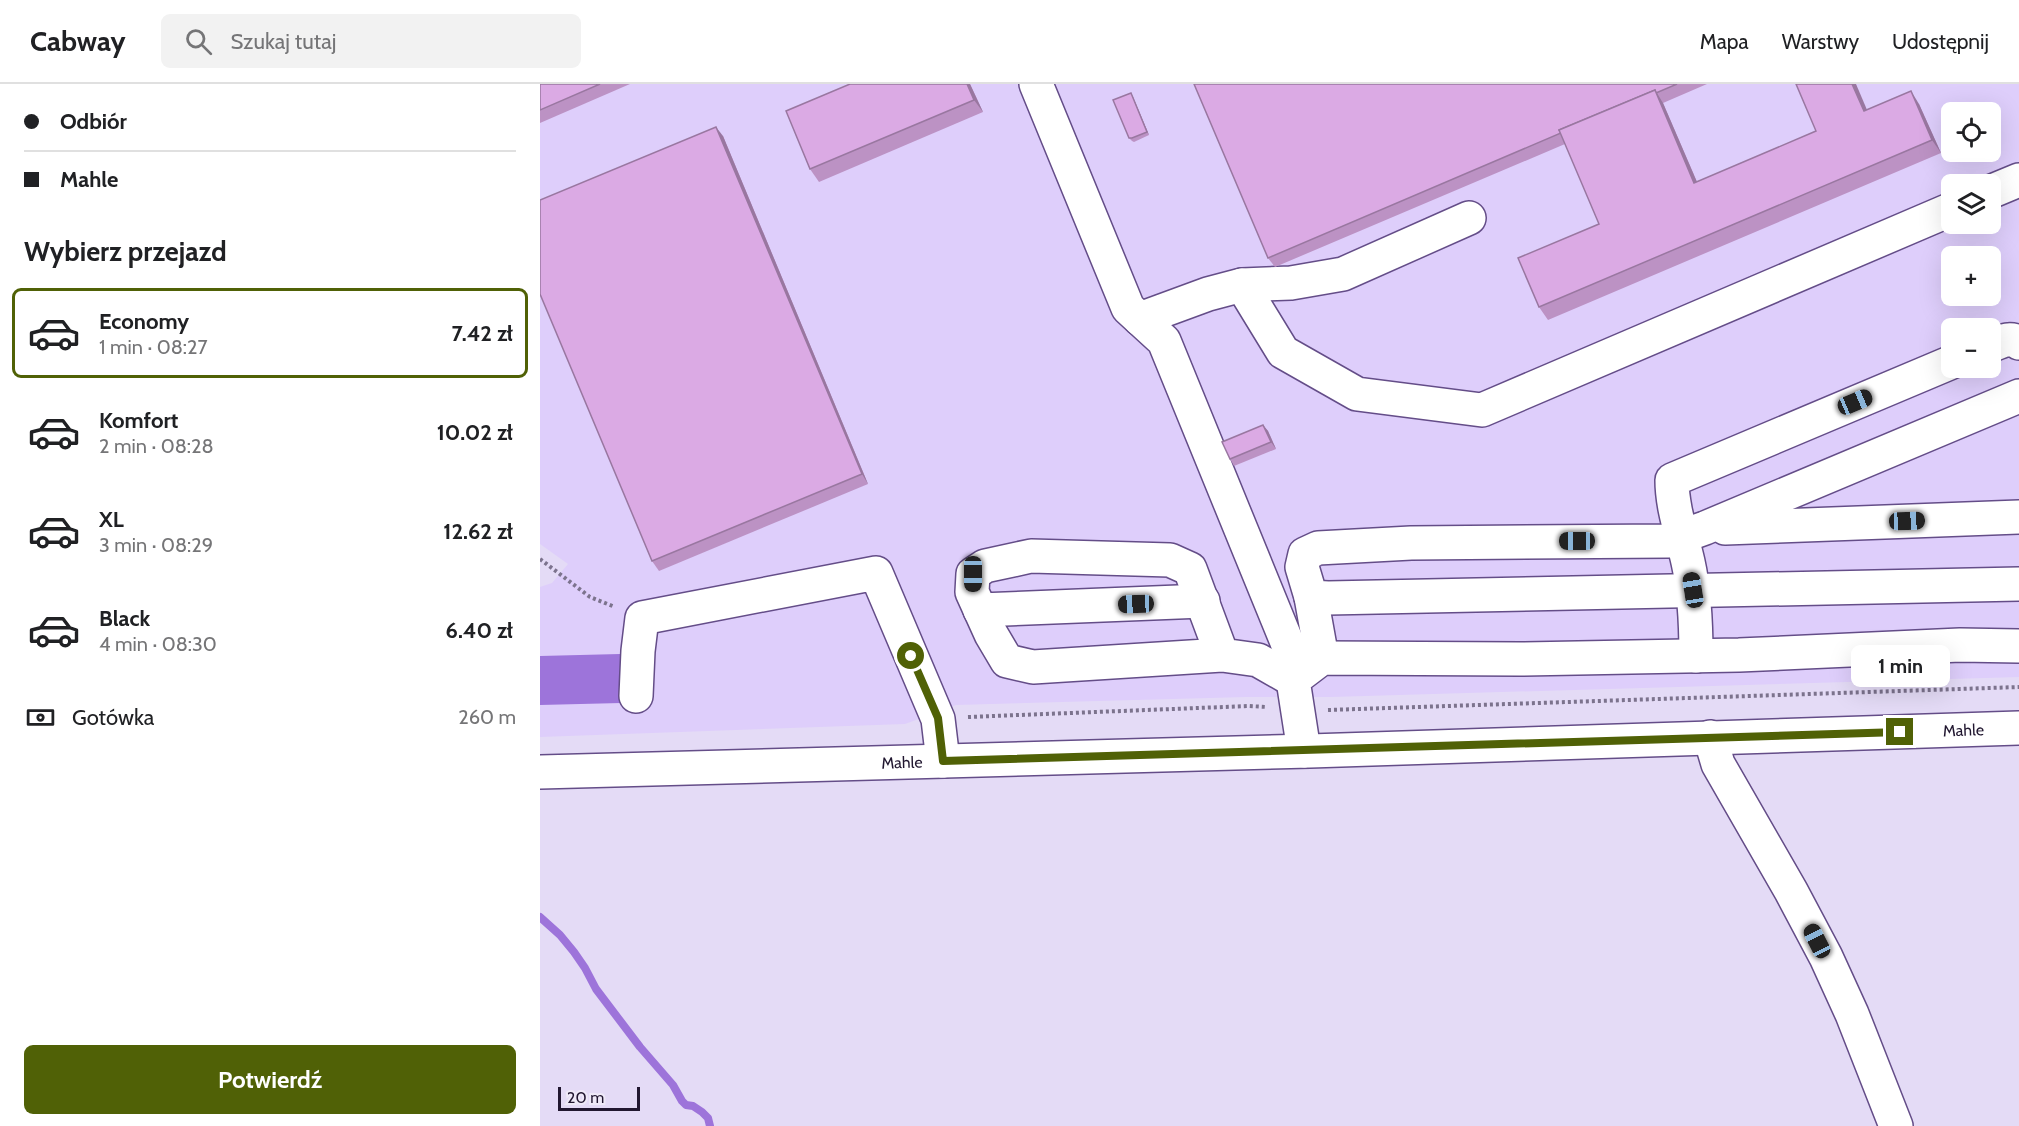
<!DOCTYPE html>
<html lang="pl">
<head>
<meta charset="utf-8">
<style>
  :root { --surface:#fff; --page:#f2f2f2; --text:#202124; --muted:#757577; --line:#e0e0e0; --accent:#506106 }
  body { margin:0; font-family:Cabin,sans-serif; background:var(--page); color:var(--text); height:100vh; display:flex; flex-direction:column; font-size:22px; white-space:nowrap }
  * { box-sizing:border-box; margin:0 }
  p { font-size:20px; color:var(--muted) }
  .icon { flex:none; width:33px; height:33px; fill:none; stroke:currentColor; stroke-width:2; stroke-linecap:round; stroke-linejoin:round }
  .map { position:relative; flex:1; overflow:hidden }
  .panel { display:flex; flex-direction:column; background:var(--surface); width:540px }
  .panel>* { flex:none }
  .banner { display:grid; align-content:center; height:132px; padding:0 24px; background:var(--surface) }
  .fabs { position:absolute; left:1401px; top:18px; display:grid; gap:12px }
  .fabs a { display:grid; place-items:center; width:60px; height:60px; border-radius:9px; background:var(--surface); box-shadow:0 6px 24px #0002; font-size:30px }
  .scale { position:absolute; left:18px; bottom:15px; width:82px; box-sizing:border-box; padding-left:6px; border:3px solid #211730; border-top:0; font-size:16px; line-height:21px; white-space:nowrap; color:#211730; -webkit-text-stroke:4px #efeaf8; paint-order:stroke }
  .end { position:absolute; width:27px; height:27px; margin:-14px; border:8px solid #506106; background:#fff; box-shadow:0 0 0 3px #fff }
  .from { border-radius:50% }
  .bubble { position:absolute; height:42px; border-radius:9px; background:var(--surface); box-shadow:0 6px 24px #0002; font-size:20px; font-weight:700; line-height:42px; text-align:center }
  .car { position:absolute; width:18px; height:36px; margin:-18px -9px; border-radius:8px; box-shadow:0 0 4px 2px #0007; background:linear-gradient(#222 24%,#8ab4d8 0 40%,#222 0 76%,#8ab4d8 0 86%,#222 0) }
  .banner b { display:flex; align-items:center; gap:21px; height:57px; font-size:22px }
  .banner b+b { border-top:2px solid var(--line) }
  .banner i { width:15px; height:15px; background:var(--text) }
  ul { padding:0; list-style:none }
  li { display:flex; align-items:center; gap:18px; height:90px; margin:0 12px 9px; padding:0 12px; border:3px solid transparent; border-radius:9px }
  li div { flex:1 }
  li b { display:block; font-size:22px }
  li em { font-style:normal; font-weight:700 }
  li.active { border-color:var(--accent) }
  li>.icon { width:54px; height:54px; stroke-width:1.5 }
  h2 { padding:0 24px; font-size:27px; line-height:72px }
  .pay { display:flex; align-items:center; gap:15px; height:66px; padding:0 24px; font-size:22px }
  .pay p { margin-inline-start:auto }
  .primary-button { display:flex; gap:12px; margin-top:auto; padding:12px 24px }
  .primary-button a { flex:1; height:69px; border-radius:9px; background:var(--accent); color:#fff; font-size:24px; font-weight:700; line-height:69px; text-align:center }
  header { display:flex; align-items:center; gap:36px; box-sizing:border-box; height:84px; padding:0 30px; background:var(--surface); border-bottom:2px solid var(--line) }
  header strong { font-size:28px }
  nav { display:flex; gap:33px; margin-inline-start:auto; font-size:21px }
  .search { width:420px; height:54px; background:var(--page); display:flex; align-items:center; gap:15px; box-sizing:border-box; padding:0 21px; border-radius:9px; color:var(--muted); font-size:22px }
  main { display:flex; flex:1; min-height:0 }
  .map>svg:first-child { display:block }
  .built { fill:#decefb; fill-rule:evenodd }
  .water { fill:#9d74da }
  .lines { fill:none; stroke-linecap:round; stroke-linejoin:round }
  .stream { stroke:#9d74da; stroke-width:8 }
  .minor-casing { stroke:#644d88; stroke-width:36 }
  .path { stroke:#7c738d; stroke-width:4; stroke-dasharray:3 3; stroke-linecap:butt }
  .minor { stroke:#fff; stroke-width:33 }
  .wall { fill:#bc92c4 }
  .shaded-wall { fill:#9977a0 }
  .building { fill:#dbaae4; stroke:#9977a0; stroke-width:1.5 }
  .route { stroke:#506106; stroke-width:8 }
  .labels { text-anchor:middle; stroke-width:4.5; stroke-linejoin:round; paint-order:stroke }
  .street-label { font-size:16px; fill:#211730; stroke:#efeaf8 }
</style>
</head>
<body>
<header>
<strong>Cabway</strong>
<div class="search"><svg class="icon" aria-label="search" viewBox="0 0 24 24"><circle cx="10" cy="10" r="6"/><path d="M15 15l6 6"/></svg>Szukaj tutaj</div>
<nav><a>Mapa</a><a>Warstwy</a><a>Udostępnij</a></nav>
</header>
<main>
<section class="panel">
<div class="banner">
<b><i class="from"></i>Odbiór</b>
<b><i></i>Mahle</b>
</div>
<h2>Wybierz przejazd</h2>
<ul>
<li class="active"><svg class="icon" aria-label="car" viewBox="0 0 24 24"><path d="M5 17H2v-5l4-1 3-4h7l3 4 3 1v5h-3M9 17h6M6 11h13"/><circle cx="7" cy="17" r="2"/><circle cx="17" cy="17" r="2"/></svg><div><b>Economy</b><p>1 min · 08:27</p></div><em>7.42 zł</em></li>
<li><svg class="icon" aria-label="car" viewBox="0 0 24 24"><path d="M5 17H2v-5l4-1 3-4h7l3 4 3 1v5h-3M9 17h6M6 11h13"/><circle cx="7" cy="17" r="2"/><circle cx="17" cy="17" r="2"/></svg><div><b>Komfort</b><p>2 min · 08:28</p></div><em>10.02 zł</em></li>
<li><svg class="icon" aria-label="car" viewBox="0 0 24 24"><path d="M5 17H2v-5l4-1 3-4h7l3 4 3 1v5h-3M9 17h6M6 11h13"/><circle cx="7" cy="17" r="2"/><circle cx="17" cy="17" r="2"/></svg><div><b>XL</b><p>3 min · 08:29</p></div><em>12.62 zł</em></li>
<li><svg class="icon" aria-label="car" viewBox="0 0 24 24"><path d="M5 17H2v-5l4-1 3-4h7l3 4 3 1v5h-3M9 17h6M6 11h13"/><circle cx="7" cy="17" r="2"/><circle cx="17" cy="17" r="2"/></svg><div><b>Black</b><p>4 min · 08:30</p></div><em>6.40 zł</em></li>
</ul>
<div class="pay"><svg class="icon" aria-label="cash" viewBox="0 0 24 24"><path d="M3 7h18v10H3z"/><circle cx="12" cy="12" r="2"/></svg>Gotówka<p>260 m</p></div>
<div class="primary-button"><a>Potwierdź</a></div>
</section>
<div class="map">
<svg width="1479" height="1042" viewBox="0 0 1479 1042">
  <rect width="100%" height="100%" fill="#e4dbf6"/>
  <path class="built" d="M0,0h1479v593l-688,20h-85l-290,8 -51,19 -365,13v-150l12,-4 16,-19 -28,-20zM1412,28h38v40h-38zM1412,100h38v40h-38zM1412,172h38v40h-38zM1412,244h38v40h-38z"/>
  <path class="water" d="M80,570l1,49 -81,2v-49z"/>
  <g class="lines">
    <path class="stream" d="M0,833l20,18 14,17 11,16 11,21 44,58 33,38 9,16 4,4 7,1 9,6 6,6 2,8"/>
    <g class="minor-casing">
      <g id="minor">
        <path d="M496,0l92,224 12,11 68,-25 34,-9 49,-2 52,-9 126,-56"/>
        <path d="M1450,108l29,-12"/>
        <path d="M702,201l41,67 74,42 125,16 470,-201"/>
        <path d="M600,235l24,22 127,311 2,28"/>
        <path d="M1450,262c10,-4 20,-10 29,-3"/>
        <path d="M1479,312l-314,132 -36,13 -258,2 -93,5 -13,6 -3,13 9,30 17,1 691,-14"/>
        <path d="M1185,444l294,-11"/>
        <path d="M771,513l11,61"/>
        <path d="M440,526l223,-9"/>
        <path d="M682,571l-32,-86 -20,-9 -139,-4 -46,10 -12,8 -1,18 19,42 16,27 26,6 189,-12 36,5 35,20"/>
        <path d="M1156,572c0,-31 -1,-63 -8,-94 -6,-27 -16,-54 -16,-82l280,-118"/>
        <path d="M96,612l2,-45 4,-33 234,-45 62,146 5,42"/>
        <path d="M1170,653l8,27 73,127 35,66 26,57 44,112"/>
        <path d="M764,667l-11,-71 29,-22 198,1 219,-4 221,-10 59,1"/>
        <path id="s1" d="M0,688l770,-21 709,-23"/>
      </g>
    </g>
    <g class="path">
      <path d="M0,475l50,38 25,10"/>
      <path d="M788,626l691,-23"/>
      <path d="M428,633l281,-11 18,1"/>
    </g>
    <use href="#minor" class="minor"/>
  </g>
  <g class="wall">
    <path d="M0,0h90l-90,39z"/>
    <path d="M310,0h120l13,28 -164,70 -9,-13z"/>
    <path d="M654,0h513l-44,19 34,79 170,-72 52,-6 22,49 -393,167 -9,-13 60,-83 -34,-80 -290,123 -7,-9z"/>
    <path d="M593,13l16,38 -15,7 -2,-1 -3,-3z"/>
    <path d="M183,52l145,348 -209,87 -7,-10z"/>
    <path d="M723,341l5,6 8,18 -42,17 -4,-7z"/>
  </g>
  <g class="shaded-wall">
    <path d="M427,0h3l13,28 -9,-12z"/>
    <path d="M1312,0h4l17,40 -9,-13z"/>
    <path d="M1115,6l8,13 40,93 -9,-13z"/>
    <path d="M1371,7l8,13 22,49 -9,-13z"/>
    <path d="M591,9l2,4 16,38 -2,-3z"/>
    <path d="M176,43l7,9 145,348 -6,-10z"/>
    <path d="M723,341l5,6 8,18 -5,-7z"/>
  </g>
  <g class="building">
    <path d="M0,0h60l-60,26z"/>
    <path d="M310,0h117l7,16 -164,69 -24,-58z"/>
    <path d="M654,0h483l-21,9 -1,-3 -96,40 2,3 -293,125z"/>
    <path d="M1256,0h56l12,27 47,-20 21,49 -393,167 -21,-49 81,-34 -40,-94 96,-40 39,93 122,-52z"/>
    <path d="M591,9l16,39 -15,6h-3l-16,-38z"/>
    <path d="M176,43l146,347 -210,87 -112,-267v-94z"/>
    <path d="M723,341l8,17 -41,17 -8,-17z"/>
  </g>
  <g class="lines">
    <path class="route" d="M371,572l27,62 5,43 957,-29"/>
  </g>
  <g class="labels">
    <g class="street-label">
      <text dy="6" stroke="none"><textPath href="#s1" startOffset="1424">Mahle</textPath></text>
      <text dy="6" stroke="none"><textPath href="#s1" startOffset="362">Mahle</textPath></text>
    </g>
  </g>
</svg>
<div class="fabs">
<a><svg class="icon" aria-label="locate" viewBox="0 0 24 24"><circle cx="12" cy="12" r="6"/><path d="M12 2v4M12 18v4M2 12h4M18 12h4"/></svg></a>
<a><svg class="icon" aria-label="layers" viewBox="0 0 24 24"><path d="M12 4l9 5-9 5-9-5zM3 14l9 5 9-5"/></svg></a>
<a>+</a>
<a>−</a>
</div>
<div class="scale">20 m</div>
<i class="end from" style="left:371px;top:572px"></i>
<i class="end" style="left:1360px;top:648px"></i>
<div class="bubble" style="left:1311px;top:561px;width:99px">1 min</div>
<i class="car" style="left:1315px;top:318px;rotate:67deg"></i>
<i class="car" style="left:1367px;top:437px;rotate:88deg"></i>
<i class="car" style="left:1037px;top:457px;rotate:270deg"></i>
<i class="car" style="left:433px;top:490px;rotate:180deg"></i>
<i class="car" style="left:1153px;top:506px;rotate:351deg"></i>
<i class="car" style="left:596px;top:520px;rotate:268deg"></i>
<i class="car" style="left:1277px;top:857px;rotate:333deg"></i>
</div>
</main>
</body>
</html>
